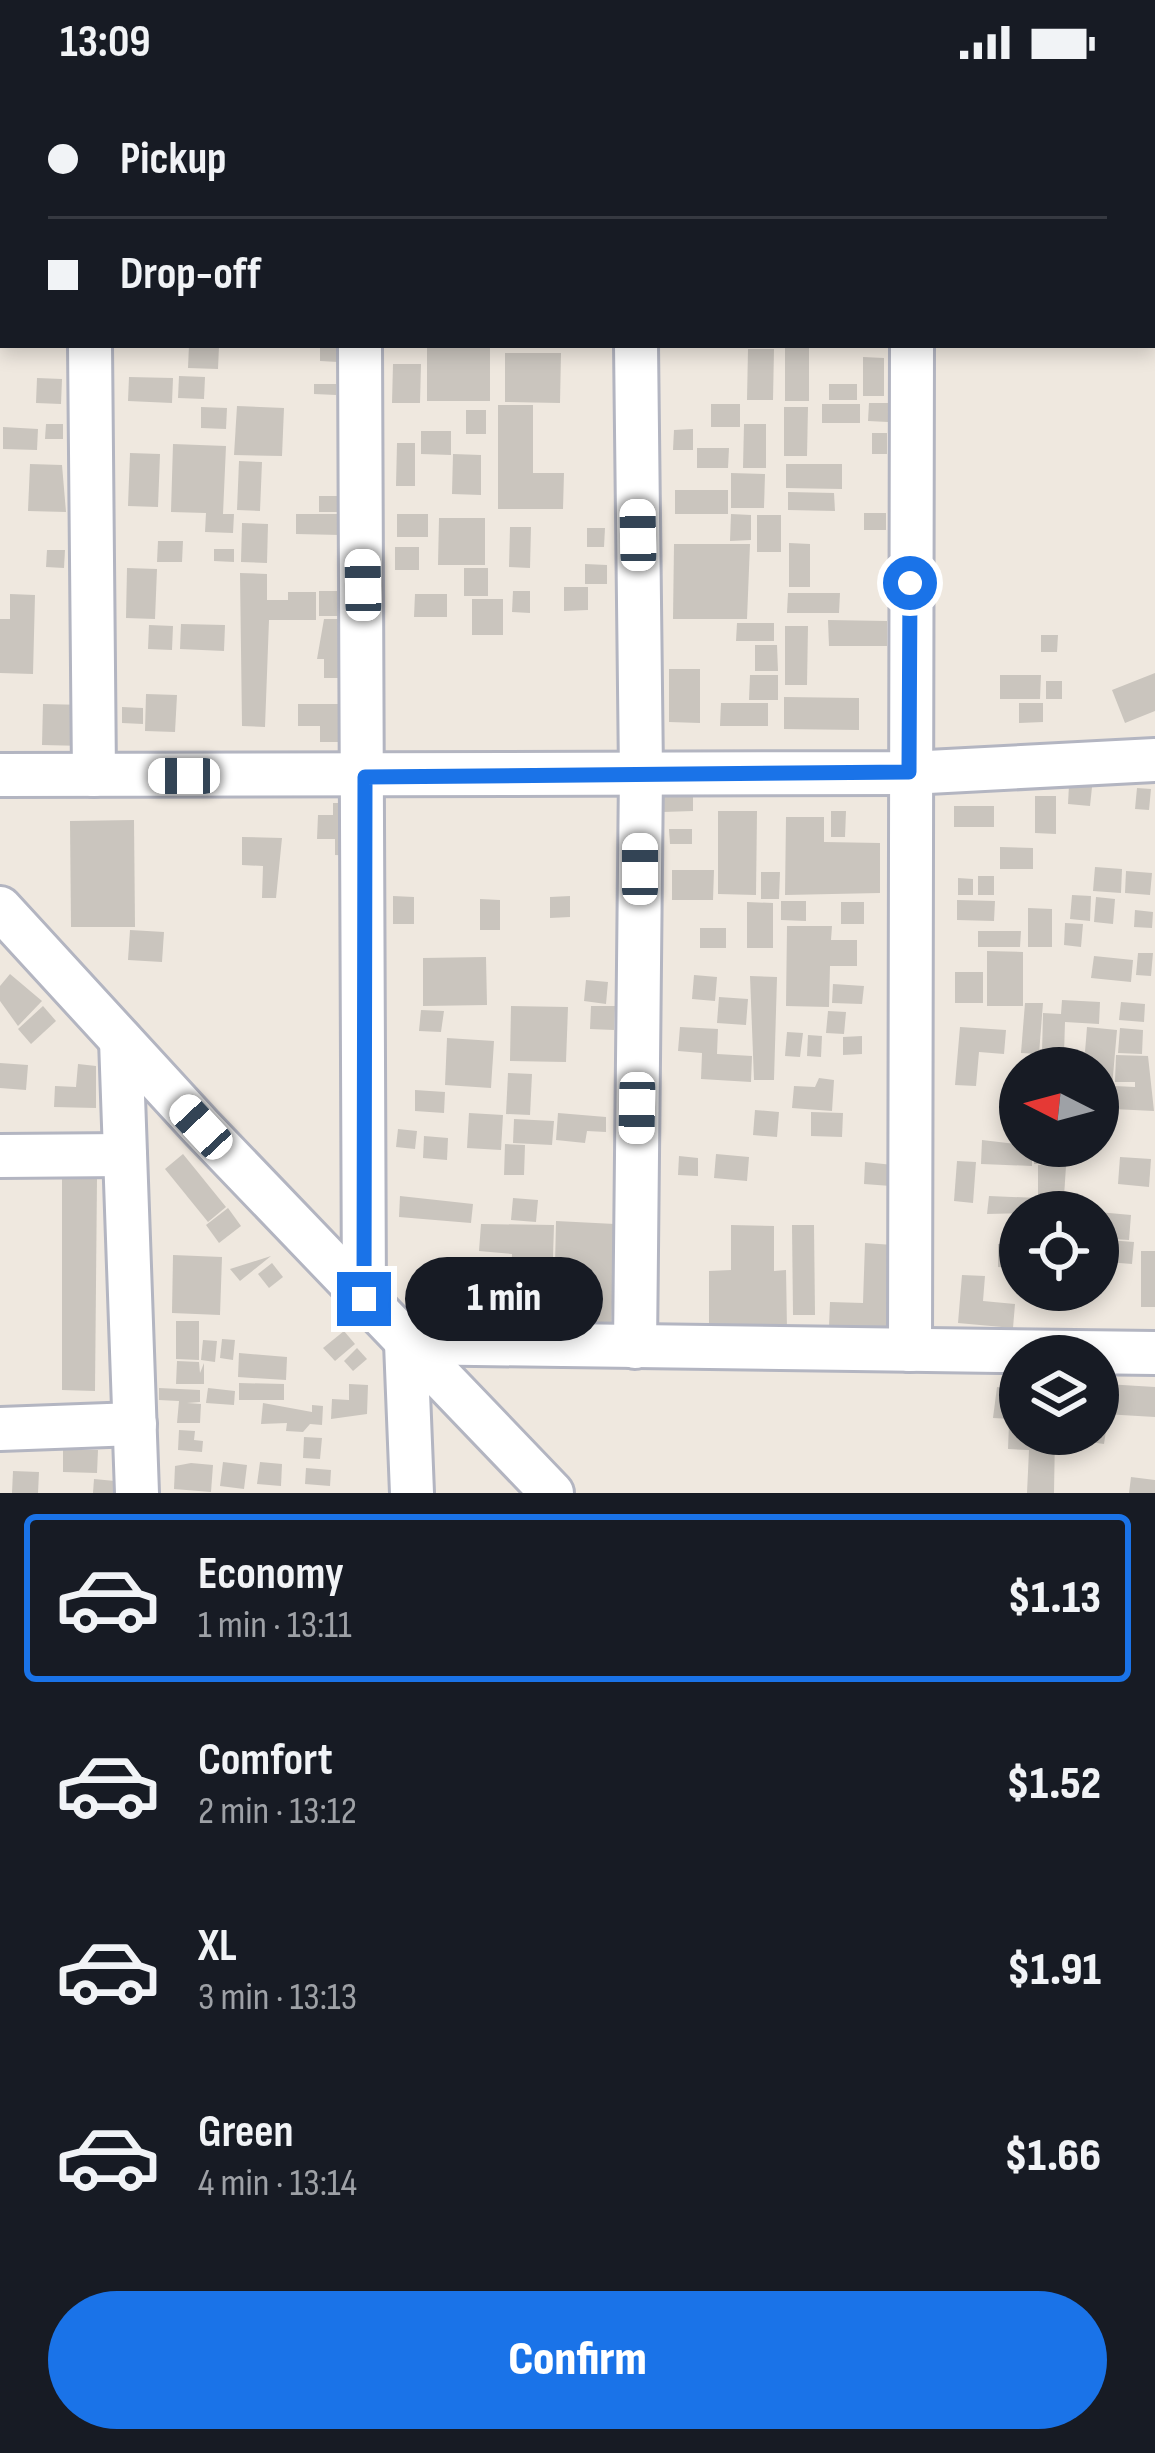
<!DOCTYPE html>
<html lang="en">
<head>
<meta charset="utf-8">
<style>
  :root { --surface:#171b24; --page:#20242c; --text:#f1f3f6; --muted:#9ea1a6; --line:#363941; --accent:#1a73e8 }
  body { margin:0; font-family:"Sofia Sans Condensed",sans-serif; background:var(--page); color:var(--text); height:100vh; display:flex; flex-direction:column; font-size:45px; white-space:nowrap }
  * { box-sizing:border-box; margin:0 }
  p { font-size:39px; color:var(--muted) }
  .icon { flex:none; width:66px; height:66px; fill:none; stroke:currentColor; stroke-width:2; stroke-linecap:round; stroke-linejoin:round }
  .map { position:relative; height:1409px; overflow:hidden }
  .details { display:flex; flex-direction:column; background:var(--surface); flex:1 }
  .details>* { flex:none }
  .guide { position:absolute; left:0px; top:0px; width:1155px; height:264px; box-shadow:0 6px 18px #0003; display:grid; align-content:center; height:264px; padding:0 48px; background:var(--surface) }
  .needle { width:78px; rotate:276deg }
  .controls { position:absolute; left:999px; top:963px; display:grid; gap:24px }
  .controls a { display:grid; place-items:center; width:120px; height:120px; border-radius:50%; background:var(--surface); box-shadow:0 6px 18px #0003; font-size:60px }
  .end { position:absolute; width:54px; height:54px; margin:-27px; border:15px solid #1a73e8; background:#fff; box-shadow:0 0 0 6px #fff }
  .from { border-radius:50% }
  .bubble { position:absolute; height:84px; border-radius:42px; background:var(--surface); box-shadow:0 6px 18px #0003; font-size:39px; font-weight:800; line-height:84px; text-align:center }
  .car { position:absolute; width:36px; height:72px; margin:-36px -18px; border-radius:15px; box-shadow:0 0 9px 3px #0007; background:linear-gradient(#fff 24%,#345 0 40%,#fff 0 76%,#345 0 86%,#fff 0) }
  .guide b { display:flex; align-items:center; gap:42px; height:114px; font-size:45px }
  .guide b+b { border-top:3px solid var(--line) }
  .guide i { width:30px; height:30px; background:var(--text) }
  ul { padding:21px 0 0; list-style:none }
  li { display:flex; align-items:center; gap:36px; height:168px; margin:0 24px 18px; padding:0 24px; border:6px solid transparent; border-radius:12px }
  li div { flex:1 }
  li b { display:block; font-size:45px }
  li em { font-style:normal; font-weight:800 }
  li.active { border-color:var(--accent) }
  li>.icon { width:108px; height:108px; stroke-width:1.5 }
  .button { display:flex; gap:24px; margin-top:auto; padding:24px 48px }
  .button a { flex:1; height:138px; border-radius:72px; background:var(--accent); color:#fff; font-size:48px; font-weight:800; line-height:138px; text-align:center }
  .status { display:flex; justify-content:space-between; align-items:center; height:84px; padding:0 60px; background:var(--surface); direction:ltr }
  .status svg { height:33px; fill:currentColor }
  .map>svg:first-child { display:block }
  .building { fill:#cac5be }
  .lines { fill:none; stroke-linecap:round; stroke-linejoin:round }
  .street-casing { stroke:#b3b5c1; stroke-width:48 }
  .street { stroke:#fff; stroke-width:42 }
  .route { stroke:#1a73e8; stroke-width:15 }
</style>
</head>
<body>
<div class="status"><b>13:09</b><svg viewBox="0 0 49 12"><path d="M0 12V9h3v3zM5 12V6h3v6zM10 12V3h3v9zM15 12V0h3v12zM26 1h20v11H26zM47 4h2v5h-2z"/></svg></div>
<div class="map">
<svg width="1155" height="1409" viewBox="0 0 1155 1409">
  <rect width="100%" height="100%" fill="#efe8df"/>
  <g class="building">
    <path d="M189,261l30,1 -1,23 -30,-1z"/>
    <path d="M320,261h19l-1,17 -18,-1z"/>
    <rect x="427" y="261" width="63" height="56"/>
    <rect x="785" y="261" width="24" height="56"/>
    <path d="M748,265h26l-1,51h-26z"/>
    <path d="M505,269h56l-1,50 -55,-1z"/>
    <path d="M863,273l21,1v38h-21z"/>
    <path d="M393,280h28l-1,39h-28z"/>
    <path d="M179,292l26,1 -1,22 -26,-1z"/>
    <path d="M129,293l44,1 -1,25 -44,-2z"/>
    <path d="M37,294l25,1 -1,25 -25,-1z"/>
    <path d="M314,300h22v11l-22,-1z"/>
    <rect x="829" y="300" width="28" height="16"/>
    <path d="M869,319h19v19l-20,-1z"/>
    <rect x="711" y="320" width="29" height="23"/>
    <rect x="822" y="320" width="38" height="19"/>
    <path d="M498,321h35v68h31l-1,36h-65z"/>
    <path d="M237,322l47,2 -2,48 -48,-1z"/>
    <path d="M201,323l26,1 -1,21 -25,-1z"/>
    <path d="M784,323h24l-1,49h-23z"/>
    <rect x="466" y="326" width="20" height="24"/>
    <path d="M46,340h17v15h-18z"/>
    <path d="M744,340h22v44h-23z"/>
    <path d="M3,343l35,2 -1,21 -34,-1z"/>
    <path d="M693,345v21h-20l1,-20z"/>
    <path d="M421,347h30v24l-30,-1z"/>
    <rect x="872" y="349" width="15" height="21"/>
    <path d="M397,359h18v43h-19z"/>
    <path d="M173,360l53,2 -3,68h11l-1,19 -28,-1 1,-19 -35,-1z"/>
    <path d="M697,364h32l-1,20h-31z"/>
    <path d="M130,369l30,1 -2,53 -30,-1z"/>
    <path d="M453,370l28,1v40l-29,-1z"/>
    <path d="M239,377l23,1 -2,49 -23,-1z"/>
    <path d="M30,380l32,1 4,47 -38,-1z"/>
    <path d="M786,380h56v25l-56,-1z"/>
    <path d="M731,389l34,1 -1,34h-33z"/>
    <rect x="675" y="406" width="53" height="24"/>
    <path d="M788,408l46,1 1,18 -47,-1z"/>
    <rect x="319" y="412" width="23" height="16"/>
    <rect x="864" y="429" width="22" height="17"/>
    <path d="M296,430h45l-1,21 -44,-1z"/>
    <rect x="397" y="430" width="31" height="23"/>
    <path d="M731,430l20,1v25l-21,1z"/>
    <rect x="757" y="431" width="24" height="37"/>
    <path d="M439,434h46v47h-47z"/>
    <path d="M242,439l26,1 -1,39 -26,-1z"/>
    <path d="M510,443h21l-1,41 -21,-1z"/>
    <path d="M587,444h18l-1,19h-17z"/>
    <path d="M158,457h25l-1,21h-25z"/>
    <path d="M789,459l21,1v43h-21z"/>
    <path d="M674,460h76l-3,75h-74z"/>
    <rect x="395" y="463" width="24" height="23"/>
    <path d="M214,465h20v13l-20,-1z"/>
    <path d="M47,466h18l-1,18 -18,-1z"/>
    <path d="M585,480l22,1v19h-22z"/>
    <path d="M127,484l30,1 -2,50 -29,-1z"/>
    <rect x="464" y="484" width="24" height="28"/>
    <path d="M240,489l27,1v26h21v-8h28v28h-47l-4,107 -23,-1z"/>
    <path d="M564,503h24v23l-24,1z"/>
    <rect x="319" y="507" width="22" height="25"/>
    <path d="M513,507h17v22l-18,-1z"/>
    <path d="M788,509h52l-1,20h-52z"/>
    <path d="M10,510l25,1 -2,79 -33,-1v-54h10z"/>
    <path d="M415,510h32v23h-33z"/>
    <rect x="472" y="515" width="31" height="36"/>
    <path d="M324,535h15l-1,38h7v21h-21v-19h-7z"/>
    <path d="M828,536l59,1v25h-58z"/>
    <path d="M737,539h37v18h-38z"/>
    <path d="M181,540l44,1 -1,26 -44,-2z"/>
    <path d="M149,541l24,1 -1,24 -24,-1z"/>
    <path d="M785,542h23l-1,59h-22z"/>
    <path d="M1041,551h17l-1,17h-16z"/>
    <path d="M755,561h22l1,26h-23z"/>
    <path d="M669,585h31v54l-31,-1z"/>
    <path d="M1155,589v38l-30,12 -13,-33z"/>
    <path d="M750,591h28v25h-29z"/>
    <path d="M1000,591h41l-1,24h-40z"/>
    <rect x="1046" y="597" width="16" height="18"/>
    <path d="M146,610l31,1 -2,37 -30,-1z"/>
    <path d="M784,613l75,1v32l-75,-1z"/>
    <path d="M721,619h47v23h-48z"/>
    <path d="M1019,619h24v19l-24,1z"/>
    <path d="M43,620l43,1 -1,41 -43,-1z"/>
    <path d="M298,620h43v38h-21v-16h-22z"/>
    <path d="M122,623l21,1v16l-21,-1z"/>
    <path d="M663,697h30v30l-30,1z"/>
    <path d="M1069,701l23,2 -2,19 -22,-2z"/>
    <path d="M1137,704l14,1 -2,21 -14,-1z"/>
    <path d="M1035,712h21v38l-21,-1z"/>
    <path d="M333,719h28v53l-26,-1v-16h-18l1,-24h15z"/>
    <rect x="954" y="722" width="40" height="21"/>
    <path d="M718,727h39l-1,84 -38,-1z"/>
    <path d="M831,727h15l-1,26h-14z"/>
    <path d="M786,733h38v25l56,1v50l-95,2z"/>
    <path d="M134,736l1,107h-64l-1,-106z"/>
    <path d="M669,745h23v15h-22z"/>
    <path d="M242,753l40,1 -6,60h-14l1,-32 -21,-1z"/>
    <path d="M1000,763l33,1v21h-33z"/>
    <path d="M1095,783l27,2 -1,24 -28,-2z"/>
    <path d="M672,786h42l-1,30h-41z"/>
    <path d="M1126,787l26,2 -2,22 -25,-2z"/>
    <path d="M761,788h19l-1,27h-18z"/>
    <rect x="978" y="792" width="16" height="19"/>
    <path d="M958,794l15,1v16h-15z"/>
    <path d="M1072,811l19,1 -1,25 -20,-2z"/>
    <path d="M393,812l21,1v27h-21z"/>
    <path d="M570,812v21l-20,1v-21z"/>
    <path d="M1096,813l19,2 -2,25 -19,-2z"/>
    <path d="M480,815l20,1v30h-20z"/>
    <path d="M957,816l38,1 -1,20 -37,-1z"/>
    <path d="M781,817h25v20l-25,-1z"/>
    <path d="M747,818l26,1v45h-26z"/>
    <rect x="841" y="818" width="23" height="22"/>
    <path d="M1028,824l24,1v38h-24z"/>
    <path d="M1135,826l18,2 -1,16 -18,-1z"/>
    <path d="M1065,839l18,1 -2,23 -17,-2z"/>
    <path d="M787,842h45l-1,14h26v26h-27l-1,41 -43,-1z"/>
    <rect x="700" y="844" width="26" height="20"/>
    <path d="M130,846l34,2 -2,30 -34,-2z"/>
    <path d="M978,847h43l-1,16h-42z"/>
    <path d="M987,867l36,1v54h-36z"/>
    <path d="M1138,869h15l-2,23 -15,-1z"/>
    <path d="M1094,872l39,4 -2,22 -40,-4z"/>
    <path d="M486,873l1,48 -64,1v-48z"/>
    <rect x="955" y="888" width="28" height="31"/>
    <path d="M10,890l32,27 -24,25 -18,-25v-15z"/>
    <path d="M694,891l23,2 -2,24 -23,-2z"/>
    <path d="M750,892l27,1 -3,103h-20z"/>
    <path d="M586,896l22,2 -2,22 -22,-3z"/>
    <path d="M833,900l31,2 -2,18 -30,-1z"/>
    <path d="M719,913l29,2 -2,26 -29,-2z"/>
    <path d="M1062,916l38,2 -1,22 -34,-2 -1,32 -22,-1 1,-40 18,1z"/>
    <path d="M1121,918l24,2 -1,18 -25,-2z"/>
    <path d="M1025,919h18l-4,51 -18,-1z"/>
    <path d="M43,922l13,15 -25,23 -13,-15z"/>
    <path d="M511,922l57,1 -2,55 -56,-1z"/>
    <path d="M591,922h24l-1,24 -24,-1z"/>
    <path d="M421,926l23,1 -3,21 -22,-1z"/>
    <path d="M828,927l18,1 -2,22 -18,-1z"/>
    <path d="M680,943l38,2 -1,25 35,2 -1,26 -50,-3 1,-26 -24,-2z"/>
    <path d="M960,943l46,3 -2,24 -25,-2 -3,34 -21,-1z"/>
    <path d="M1087,943l30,3 -7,80 -12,-2v-40h-26l2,-17 11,1z"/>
    <path d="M1120,944l23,2 -1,24 -24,-1z"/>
    <path d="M787,948l16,1 -3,24 -15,-1z"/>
    <path d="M808,951l14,1 -1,21 -14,-1z"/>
    <path d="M862,952v18l-19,1v-18z"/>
    <path d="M447,954l47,3 -3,47 -46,-3z"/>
    <path d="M1116,971l32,1 6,55 -41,-2 1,-23 21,1v-5h-20z"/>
    <path d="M1033,975l28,1v8h-28z"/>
    <path d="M0,979l28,2 -2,25 -26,-2z"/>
    <path d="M78,980l18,2v42l-42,-1 1,-21 21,1z"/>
    <path d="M508,989l24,1 -2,41 -24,-1z"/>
    <path d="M819,994l15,2 -2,31 -40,-3 2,-22 21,1z"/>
    <path d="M415,1006l30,2 -1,21 -29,-2z"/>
    <path d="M1009,1007l11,1v45l-12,-1z"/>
    <path d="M755,1026l24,2 -2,25 -24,-2z"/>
    <path d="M811,1028l32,1 -1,24 -31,-1z"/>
    <path d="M469,1029l34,2 -2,35 -34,-2z"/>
    <path d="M558,1029l48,4v15l-19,-1 -2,12 -29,-3z"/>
    <path d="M514,1035l40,2 -2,24 -39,-2z"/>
    <path d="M398,1045l19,2 -2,18 -19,-2z"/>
    <path d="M424,1052l24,2 -1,22 -24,-2z"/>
    <path d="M982,1056l50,6v20l-51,-2z"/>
    <path d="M505,1060l20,1 -1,30h-20z"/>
    <path d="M1034,1062h27v17l-27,1z"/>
    <path d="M183,1070l43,53 -18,15 -43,-53z"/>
    <path d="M716,1070l33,3 -2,24 -33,-3z"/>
    <path d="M679,1072l19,2v18l-20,-1z"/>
    <path d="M1120,1073l31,2 -2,28 -31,-3z"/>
    <path d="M957,1077l19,1 -3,41 -19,-2z"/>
    <path d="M865,1078l28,3 -2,21 -27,-2z"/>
    <path d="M1038,1081l28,1 -3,46 -76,2 2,-18 49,2z"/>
    <path d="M62,1093l35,1 -2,213 -33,-1z"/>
    <path d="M400,1112l73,8 -2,19 -72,-6z"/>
    <path d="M513,1114l25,2 -2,22 -25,-2z"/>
    <path d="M228,1124l13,18 -22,17 -13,-18z"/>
    <path d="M1098,1128l33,3 -2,25 -31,-2z"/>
    <path d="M556,1137l59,3 -4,105 -58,2 2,-25 30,2 1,-41 -31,-1z"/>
    <path d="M481,1140l73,1 -2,64 -41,-6 1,-29 -33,-3z"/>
    <path d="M731,1141l43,1v45l12,-1 1,60 -78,2v-61l22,-1z"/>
    <path d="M792,1141h22l1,90h-22z"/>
    <path d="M1108,1156l26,2 -2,22 -25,-2z"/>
    <path d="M865,1159l28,2 -4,84 -60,-2 1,-25 33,1z"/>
    <path d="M998,1160h22v24l-22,-1z"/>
    <rect x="1141" y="1167" width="14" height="56"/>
    <path d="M173,1171l49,2 -2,58 -48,-2z"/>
    <path d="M271,1172l-31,25 -10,-12z"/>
    <path d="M272,1179l11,14 -14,11 -11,-14z"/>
    <path d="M962,1191l23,1 -2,25 32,3 -2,24 -55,-5z"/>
    <path d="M176,1237h23v39l-23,-1z"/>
    <path d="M344,1247l11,13 -20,17 -12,-13z"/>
    <path d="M222,1255l13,1 -2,20 -13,-2z"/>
    <path d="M203,1256l14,1 -2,21 -14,-2z"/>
    <path d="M357,1264l10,11 -14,12 -9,-10z"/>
    <path d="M239,1269l48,4 -1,23 -48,-3z"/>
    <path d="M177,1277l22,1 1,11 4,-10v21h-28z"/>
    <path d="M239,1299l45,1v16h-45z"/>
    <path d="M349,1300l19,1 -1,29 -36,5 1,-20 17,1z"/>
    <path d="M1106,1300l49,3v30l-51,-3z"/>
    <path d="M997,1303l18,2 -4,30 -18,-1z"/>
    <path d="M159,1304l41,2v12l-13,1 14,1 -1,19h-23l2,-22 -20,-1z"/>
    <path d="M208,1304l27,3 -1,14 -28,-2z"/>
    <path d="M263,1319l49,9v-7l11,1 -1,19 -12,-1 -7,8 -17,-1 1,-8 -26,1z"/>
    <path d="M1098,1339l9,1 -3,20 -21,-3 1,-7h14z"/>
    <path d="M1009,1340l11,1v9h35l-1,59h-27l2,-43 -21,-1z"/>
    <path d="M179,1346l16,1 -1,9 9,1 -1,11 -24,-2z"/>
    <path d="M304,1353l18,1 -2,21 -17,-1z"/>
    <path d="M63,1366h35l-1,23 -34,-1z"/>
    <path d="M223,1378l24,3 -3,24 -24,-3z"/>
    <path d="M260,1378l22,2 -1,22 -24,-2z"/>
    <path d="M191,1379l22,2 -2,27 -37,-3 1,-23z"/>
    <path d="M306,1384l25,2 -1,16 -25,-2z"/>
    <path d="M13,1387l26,1 -1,21h-26z"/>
    <path d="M1131,1393l24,3v13h-26z"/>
    <path d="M94,1395l21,2 -1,12h-21z"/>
  </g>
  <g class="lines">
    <g class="street-casing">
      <g id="street">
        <path d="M88,0v3"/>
        <path d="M356,0l1,3"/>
        <path d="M633,0v3"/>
        <path d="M912,0v3"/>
        <path d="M1152,67h3"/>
        <path d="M0,82h3"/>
        <path d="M90,261l4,430"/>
        <path d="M360,261l4,954"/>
        <path d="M0,691l909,-2 246,-13"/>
        <path d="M0,824l201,219 351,366"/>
        <path d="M121,956l16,453"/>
        <path d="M0,1072l125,-1"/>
        <path d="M635,1263l6,-574 -5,-428"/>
        <path d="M910,1266l2,-1005"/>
        <path d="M0,1345l135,-5"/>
        <path d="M412,1409l-6,-150 749,10"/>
      </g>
    </g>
    <use href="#street" class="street"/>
  </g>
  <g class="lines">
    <path class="route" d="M364,1215l1,-522 544,-5 1,-189"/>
  </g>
</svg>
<div class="controls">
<a><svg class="needle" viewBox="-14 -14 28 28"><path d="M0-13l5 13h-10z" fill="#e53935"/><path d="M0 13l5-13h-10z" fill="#9ea1a6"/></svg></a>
<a><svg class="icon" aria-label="locate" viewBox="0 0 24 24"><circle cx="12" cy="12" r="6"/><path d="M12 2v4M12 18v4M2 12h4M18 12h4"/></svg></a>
<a><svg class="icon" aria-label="layers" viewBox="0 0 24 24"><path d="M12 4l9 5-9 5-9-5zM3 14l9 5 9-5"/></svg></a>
</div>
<i class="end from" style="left:910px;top:499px"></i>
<i class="end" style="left:364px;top:1215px"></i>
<div class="bubble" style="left:405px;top:1173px;width:198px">1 min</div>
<i class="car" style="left:638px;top:451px;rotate:359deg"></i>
<i class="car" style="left:363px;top:501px;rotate:359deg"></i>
<i class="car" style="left:184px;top:692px;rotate:270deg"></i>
<i class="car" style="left:640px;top:785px;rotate:0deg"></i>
<i class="car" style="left:637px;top:1024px;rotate:181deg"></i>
<i class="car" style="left:201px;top:1043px;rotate:317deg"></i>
<div class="guide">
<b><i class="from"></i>Pickup</b>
<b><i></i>Drop-off</b>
</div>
</div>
<section class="details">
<ul>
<li class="active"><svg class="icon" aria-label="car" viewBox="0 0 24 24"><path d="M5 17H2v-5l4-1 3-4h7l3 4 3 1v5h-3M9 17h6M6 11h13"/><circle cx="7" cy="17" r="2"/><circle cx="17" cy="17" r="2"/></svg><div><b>Economy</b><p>1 min · 13:11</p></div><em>$1.13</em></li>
<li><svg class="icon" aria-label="car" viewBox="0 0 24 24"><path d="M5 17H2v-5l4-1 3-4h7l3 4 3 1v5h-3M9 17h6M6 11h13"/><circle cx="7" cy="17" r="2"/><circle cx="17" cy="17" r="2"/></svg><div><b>Comfort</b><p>2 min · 13:12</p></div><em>$1.52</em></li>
<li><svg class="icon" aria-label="car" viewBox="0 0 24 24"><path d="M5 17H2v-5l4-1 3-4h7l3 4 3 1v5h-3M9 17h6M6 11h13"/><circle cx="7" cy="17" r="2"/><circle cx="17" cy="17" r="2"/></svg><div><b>XL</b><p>3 min · 13:13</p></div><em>$1.91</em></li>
<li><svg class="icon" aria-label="car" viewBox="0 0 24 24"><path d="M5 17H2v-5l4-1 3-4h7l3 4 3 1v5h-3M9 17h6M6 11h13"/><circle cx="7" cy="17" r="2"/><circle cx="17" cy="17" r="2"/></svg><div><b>Green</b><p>4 min · 13:14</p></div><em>$1.66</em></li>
</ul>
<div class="button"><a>Confirm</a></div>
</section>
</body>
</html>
